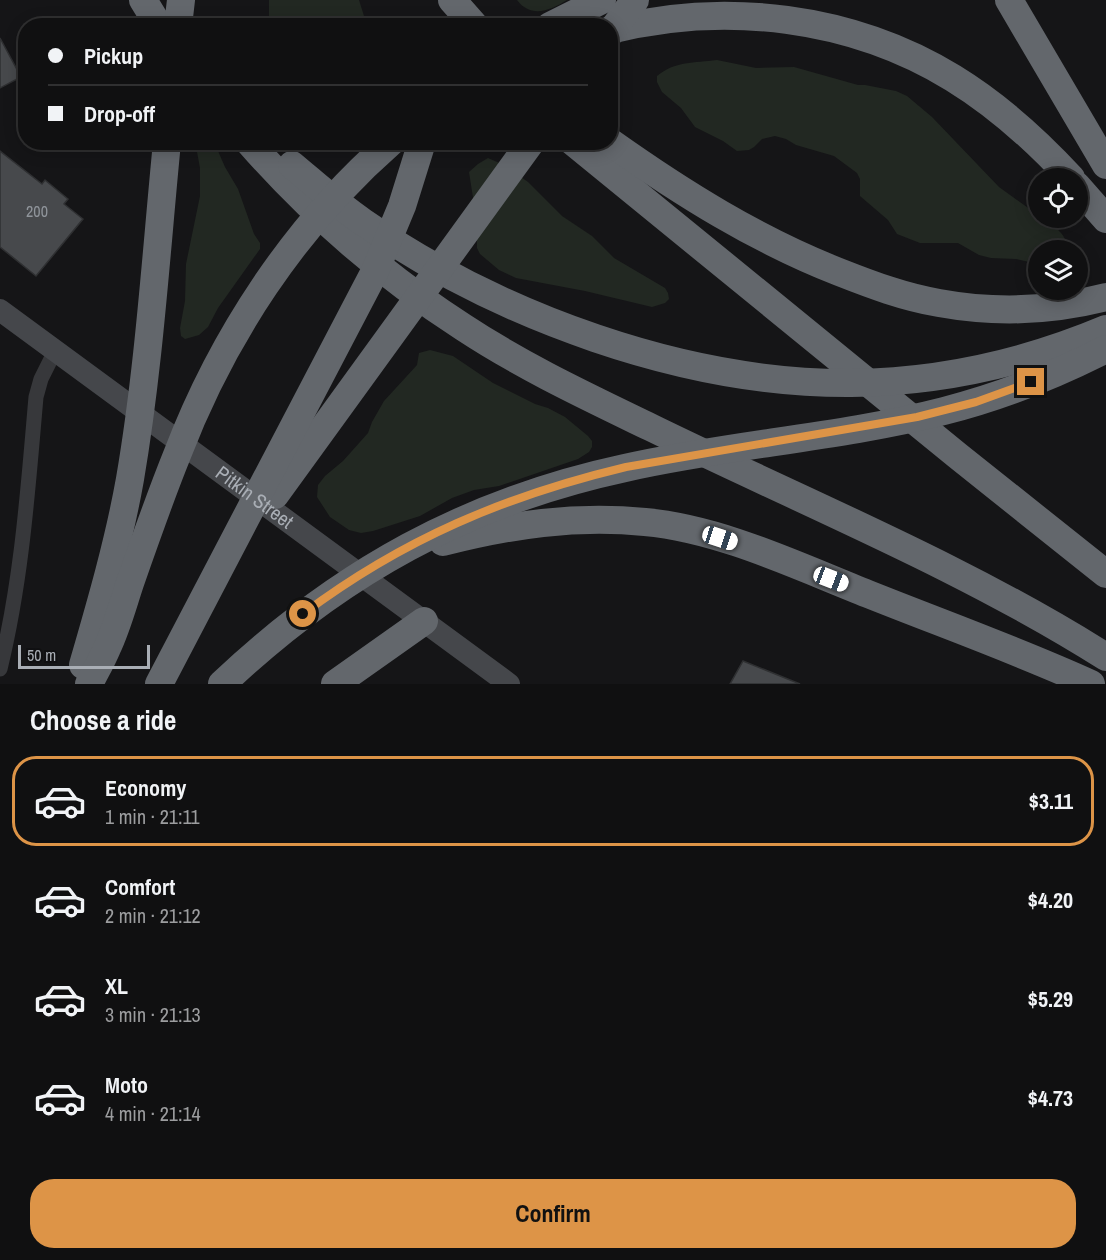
<!DOCTYPE html>
<html lang="en">
<head>
<meta charset="utf-8">
<style>
  :root { --surface:#101011; --page:#1e1e1f; --text:#f1f3f6; --muted:#9c9d9f; --line:#303031; --accent:#dd9447 }
  body { margin:0; font-family:"Archivo Narrow",sans-serif; background:var(--page); color:var(--text); height:100vh; display:flex; flex-direction:column; font-size:22px; white-space:nowrap }
  * { box-sizing:border-box; margin:0 }
  p { font-size:20px; color:var(--muted) }
  .icon { flex:none; width:33px; height:33px; fill:none; stroke:currentColor; stroke-width:2; stroke-linecap:round; stroke-linejoin:round }
  .map { position:relative; height:684px; overflow:hidden }
  .drawer { display:flex; flex-direction:column; background:var(--surface); flex:1 }
  .drawer>* { flex:none }
  .guide { position:absolute; left:18px; top:18px; width:600px; height:132px; border-radius:24px; box-shadow:0 3px 15px #0003,0 0 0 2px var(--line); display:grid; align-content:center; height:132px; padding:0 30px; background:var(--surface) }
  .buttons { position:absolute; left:1028px; top:168px; display:grid; gap:12px }
  .buttons a { display:grid; place-items:center; width:60px; height:60px; border-radius:50%; background:var(--surface); box-shadow:0 3px 15px #0003,0 0 0 2px var(--line); font-size:30px }
  .scale { position:absolute; left:18px; bottom:15px; width:132px; box-sizing:border-box; padding-left:6px; border:3px solid #a9aeb5; border-top:0; font-size:16px; line-height:21px; white-space:nowrap; color:#a9aeb5; -webkit-text-stroke:4px #101012; paint-order:stroke }
  .end { position:absolute; width:27px; height:27px; margin:-14px; border:8px solid #dd9447; background:#111; box-shadow:0 0 0 3px #111 }
  .from { border-radius:50% }
  .car { position:absolute; width:18px; height:36px; margin:-18px -9px; border-radius:8px; box-shadow:0 0 4px 2px #0007; background:linear-gradient(#fff 24%,#345 0 40%,#fff 0 76%,#345 0 86%,#fff 0) }
  .guide b { display:flex; align-items:center; gap:21px; height:57px; font-size:22px }
  .guide b+b { border-top:2px solid var(--line) }
  .guide i { width:15px; height:15px; background:var(--text) }
  ul { padding:0; list-style:none }
  li { display:flex; align-items:center; gap:18px; height:90px; margin:0 12px 9px; padding:0 18px; border:3px solid transparent; border-radius:24px }
  li div { flex:1 }
  li b { display:block; font-size:22px }
  li em { font-style:normal; font-weight:800 }
  li.active { border-color:var(--accent) }
  li>.icon { width:54px; height:54px; stroke-width:1.5 }
  h2 { padding:0 30px; font-size:27px; line-height:72px }
  .primary-button { display:flex; gap:12px; margin-top:auto; padding:12px 30px }
  .primary-button a { flex:1; height:69px; border-radius:24px; background:var(--accent); color:#111; font-size:24px; font-weight:800; line-height:69px; text-align:center }
  .map>svg:first-child { display:block }
  .green { fill:#222822 }
  .building { fill:#47494c; stroke:#2f3032; stroke-width:1.5 }
  .lines { fill:none; stroke-linecap:round; stroke-linejoin:round }
  .minor { stroke:#37383b; stroke-width:15 }
  .secondary { stroke:#45474b; stroke-width:22 }
  .motorway { stroke:#63676c; stroke-width:28 }
  .route { stroke:#dd9447; stroke-width:8 }
  .labels { text-anchor:middle; stroke-width:5; stroke-linejoin:round; paint-order:stroke }
  .number-label { font-size:16px; fill:#90959b }
  .street-label { font-size:20px; fill:#a9aeb5; stroke:#101012 }
</style>
</head>
<body>
<div class="map">
<svg width="1106" height="684" viewBox="0 0 1106 684">
  <rect width="100%" height="100%" fill="#151517"/>
  <g class="green">
    <path d="M269,0h90l5,16 -3,9h-89l-3,-7z"/>
    <path d="M517,0h50c-16,10 -36,19 -50,0z"/>
    <path d="M717,60l39,8 38,-1 64,18h7l31,6 11,5 25,21 67,70 39,28v3h3c10,7 23,13 25,25l-6,7h-22v14l-22,-5 -25,-1 -12,-3 -21,-12h-38l-23,-9 -9,-14 -28,-24v-17l-3,-6 -23,-17 -38,-11 -10,-6 -11,-3 -13,3 -8,8 -5,3 -12,1 -14,-10 -28,-14 -14,-19 -19,-16 -5,-10v-6c18,-15 37,-13 60,-16z"/>
    <path d="M200,142l11,1 7,8 7,16 13,22 16,45 6,9v6l-42,59 -10,19 -9,8 -14,4 -4,-3 -1,-8 5,-27 1,-37 14,-68v-28l-3,-16z"/>
    <path d="M488,158l16,7 24,17 34,34 30,20 22,22 51,30 3,5 1,6 -4,4 -13,4 -67,-16 -69,-13 -17,-8 -19,-16 -3,-6v-25l-8,-51 9,-8z"/>
    <path d="M430,350l23,6 40,27 42,21 13,4 17,9 23,19 4,5v6l-3,5 -11,7 -79,27 -25,4 -22,8 -32,18 -47,15 -12,2 -12,-3 -19,-13 -13,-20 1,-12 7,-9 18,-15 25,-28 4,-11 12,-21 33,-36 2,-12z"/>
  </g>
  <g class="building">
    <path d="M0,38l21,39 -21,11z"/>
    <path d="M0,151l42,33 3,-4 23,19 -4,5 19,15 -47,57 -36,-29z"/>
    <path d="M743,661l57,23h-70z"/>
  </g>
  <g class="lines">
    <path class="minor" d="M0,669c22,-90 28,-181 36,-272l5,-18 14,-28"/>
    <path class="secondary" id="s1" d="M0,310l509,374"/>
    <g class="motorway">
      <path d="M143,0l16,26"/>
      <path d="M452,0l23,26"/>
      <path d="M1009,0l97,165"/>
      <path d="M178,26l3,-26"/>
      <path d="M550,26l52,-26"/>
      <path d="M610,30c115,-29 242,-14 343,48 44,27 83,62 118,100"/>
      <path d="M610,33l25,-33"/>
      <path d="M249,142c62,71 135,134 214,185 59,39 123,69 187,100 153,75 312,139 456,230"/>
      <path d="M573,142l385,314 148,118"/>
      <path d="M610,142c72,51 147,98 229,130 33,13 65,25 100,31 55,10 113,8 167,-6"/>
      <path d="M292,165c24,20 46,40 71,57 136,94 321,162 488,161 88,-1 174,-20 255,-54"/>
      <path d="M1077,186l29,33"/>
      <path d="M275,495l256,-353"/>
      <path d="M443,542c67,-17 131,-27 202,-20 76,7 152,44 223,72 75,30 151,57 223,90"/>
      <path d="M83,665c18,-62 36,-124 47,-186 19,-111 26,-225 37,-337"/>
      <path d="M89,684c6,-12 13,-24 18,-36 10,-21 16,-44 23,-65 15,-43 30,-86 47,-128 45,-118 118,-229 214,-313"/>
      <path d="M159,684l216,-413 27,-65 20,-64"/>
      <path d="M222,684c117,-111 245,-182 403,-216 105,-24 214,-30 319,-57 55,-14 111,-36 162,-62"/>
      <path d="M335,684l89,-63"/>
    </g>
  </g>
  <g class="lines">
    <path class="route" d="M303,614c100,-75 202,-118 323,-147l291,-50 59,-15 55,-20"/>
  </g>
  <g class="labels">
    <g class="number-label">
      <text x="37" y="217">200</text>
    </g>
    <g class="street-label">
      <text dy="7" stroke="none"><textPath href="#s1" startOffset="316">Pitkin Street</textPath></text>
    </g>
  </g>
</svg>
<div class="buttons">
<a><svg class="icon" aria-label="locate" viewBox="0 0 24 24"><circle cx="12" cy="12" r="6"/><path d="M12 2v4M12 18v4M2 12h4M18 12h4"/></svg></a>
<a><svg class="icon" aria-label="layers" viewBox="0 0 24 24"><path d="M12 4l9 5-9 5-9-5zM3 14l9 5 9-5"/></svg></a>
</div>
<div class="scale">50 m</div>
<i class="end from" style="left:303px;top:614px"></i>
<i class="end" style="left:1031px;top:382px"></i>
<i class="car" style="left:720px;top:538px;rotate:108deg"></i>
<i class="car" style="left:831px;top:579px;rotate:111deg"></i>
<div class="guide">
<b><i class="from"></i>Pickup</b>
<b><i></i>Drop-off</b>
</div>
</div>
<section class="drawer">
<h2>Choose a ride</h2>
<ul>
<li class="active"><svg class="icon" aria-label="car" viewBox="0 0 24 24"><path d="M5 17H2v-5l4-1 3-4h7l3 4 3 1v5h-3M9 17h6M6 11h13"/><circle cx="7" cy="17" r="2"/><circle cx="17" cy="17" r="2"/></svg><div><b>Economy</b><p>1 min · 21:11</p></div><em>$3.11</em></li>
<li><svg class="icon" aria-label="car" viewBox="0 0 24 24"><path d="M5 17H2v-5l4-1 3-4h7l3 4 3 1v5h-3M9 17h6M6 11h13"/><circle cx="7" cy="17" r="2"/><circle cx="17" cy="17" r="2"/></svg><div><b>Comfort</b><p>2 min · 21:12</p></div><em>$4.20</em></li>
<li><svg class="icon" aria-label="car" viewBox="0 0 24 24"><path d="M5 17H2v-5l4-1 3-4h7l3 4 3 1v5h-3M9 17h6M6 11h13"/><circle cx="7" cy="17" r="2"/><circle cx="17" cy="17" r="2"/></svg><div><b>XL</b><p>3 min · 21:13</p></div><em>$5.29</em></li>
<li><svg class="icon" aria-label="car" viewBox="0 0 24 24"><path d="M5 17H2v-5l4-1 3-4h7l3 4 3 1v5h-3M9 17h6M6 11h13"/><circle cx="7" cy="17" r="2"/><circle cx="17" cy="17" r="2"/></svg><div><b>Moto</b><p>4 min · 21:14</p></div><em>$4.73</em></li>
</ul>
<div class="primary-button"><a>Confirm</a></div>
</section>
</body>
</html>
